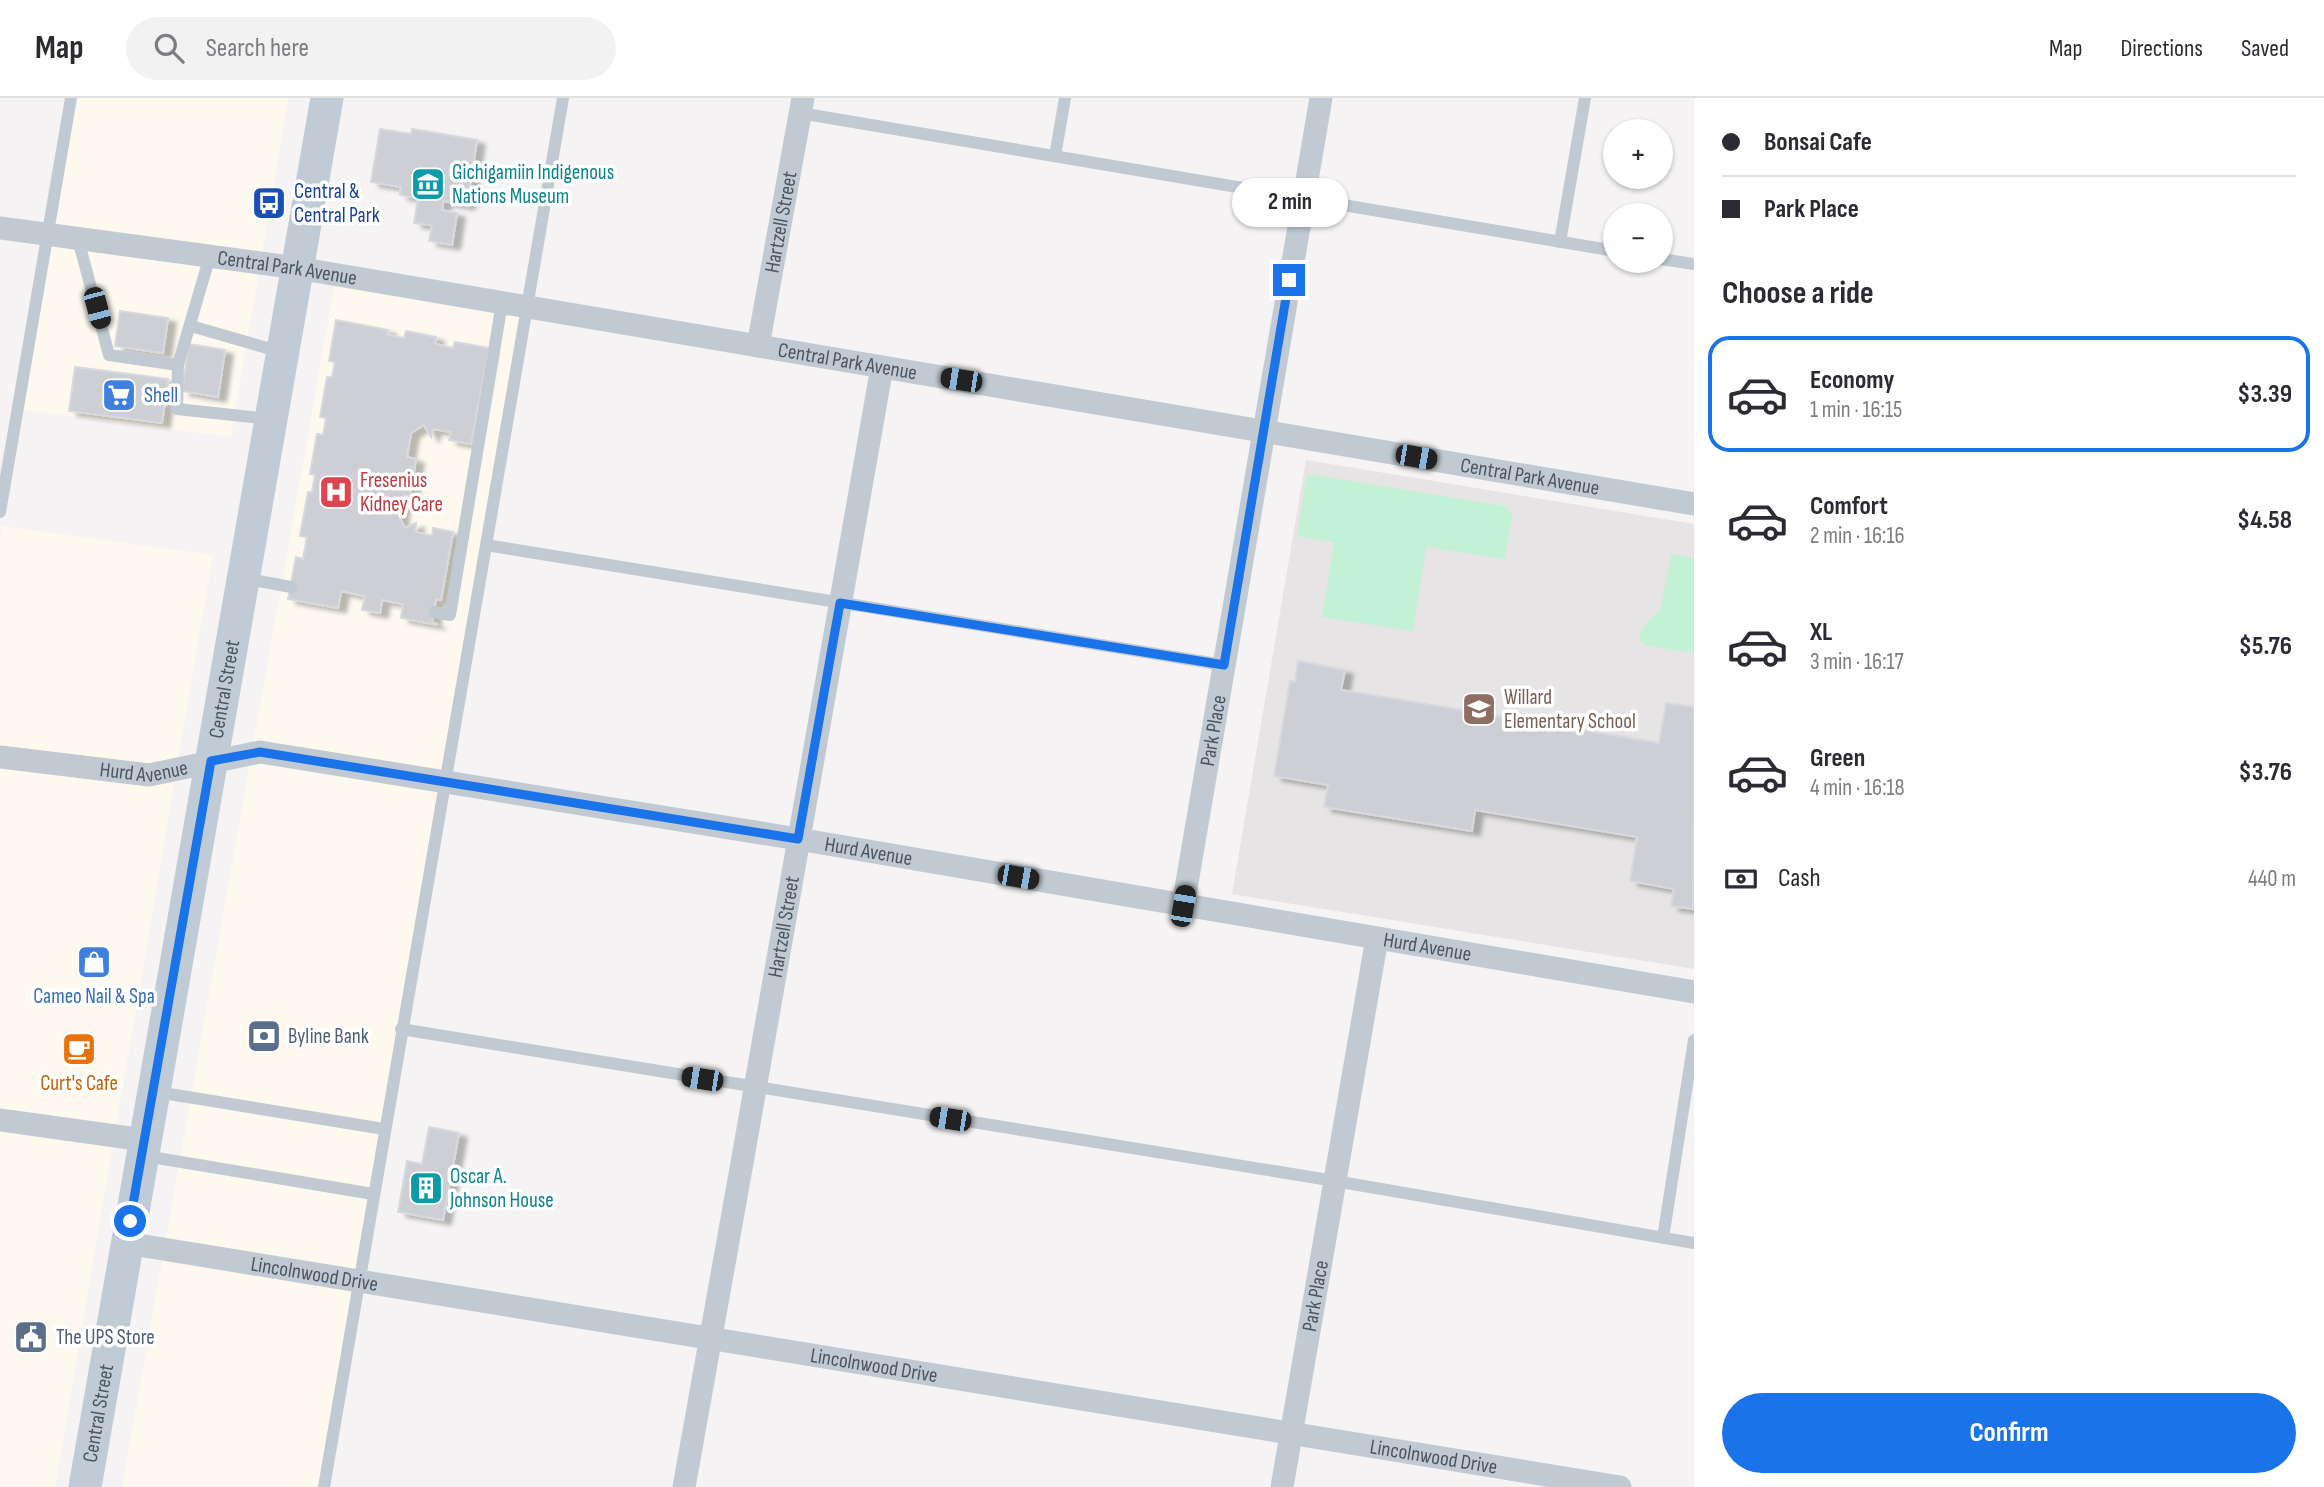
<!DOCTYPE html>
<html lang="en">
<head>
<meta charset="utf-8">
<style>
  :root { --surface:#fff; --page:#f2f2f3; --text:#2b2b33; --muted:#7c7c81; --line:#e1e1e2; --accent:#1a73e8 }
  body { margin:0; font-family:"Sofia Sans Condensed",sans-serif; background:var(--page); color:var(--text); height:100vh; display:flex; flex-direction:column; font-size:26px; white-space:nowrap }
  * { box-sizing:border-box; margin:0 }
  p { font-size:23px; color:var(--muted) }
  .icon { flex:none; width:38px; height:38px; fill:none; stroke:currentColor; stroke-width:2; stroke-linecap:round; stroke-linejoin:round }
  .map { position:relative; flex:1; overflow:hidden }
  .panel { display:flex; flex-direction:column; background:var(--surface); width:630px }
  .panel>* { flex:none }
  .guide { display:grid; align-content:center; height:154px; padding:0 28px; background:var(--surface) }
  .controls { position:absolute; left:1603px; top:21px; display:grid; gap:14px }
  .controls a { display:grid; place-items:center; width:70px; height:70px; border-radius:50%; background:var(--surface); box-shadow:0 2px 5px #0004; font-size:35px }
  .end { position:absolute; width:32px; height:32px; margin:-16px; border:9px solid #1a73e8; background:#fff; box-shadow:0 0 0 4px #fff }
  .from { border-radius:50% }
  .bubble { position:absolute; height:49px; border-radius:24px; background:var(--surface); box-shadow:0 2px 5px #0004; font-size:23px; font-weight:700; line-height:49px; text-align:center }
  .car { position:absolute; width:21px; height:42px; margin:-21px -10px; border-radius:9px; box-shadow:0 0 5px 2px #0007; background:linear-gradient(#222 24%,#8ab4d8 0 40%,#222 0 76%,#8ab4d8 0 86%,#222 0) }
  .guide b { display:flex; align-items:center; gap:24px; height:66px; font-size:26px }
  .guide b+b { border-top:2px solid var(--line) }
  .guide i { width:18px; height:18px; background:var(--text) }
  ul { padding:0; list-style:none }
  li { display:flex; align-items:center; gap:21px; height:116px; margin:0 14px 10px; padding:0 14px; border:4px solid transparent; border-radius:21px }
  li div { flex:1 }
  li b { display:block; font-size:26px }
  li em { font-style:normal; font-weight:700 }
  li.selected { border-color:var(--accent) }
  li>.icon { width:63px; height:63px; stroke-width:1.5 }
  h2 { padding:0 28px; font-size:32px; line-height:84px }
  .pay { display:flex; align-items:center; gap:18px; height:77px; padding:0 28px; font-size:26px }
  .pay p { margin-inline-start:auto }
  .button { display:flex; gap:14px; margin-top:auto; padding:14px 28px }
  .button a { flex:1; height:80px; border-radius:42px; background:var(--accent); color:#fff; font-size:28px; font-weight:700; line-height:80px; text-align:center }
  header { display:flex; align-items:center; gap:42px; box-sizing:border-box; height:98px; padding:0 35px; background:var(--surface); border-bottom:2px solid var(--line) }
  header strong { font-size:33px }
  nav { display:flex; gap:38px; margin-inline-start:auto; font-size:24px }
  .search { width:490px; height:63px; background:var(--page); display:flex; align-items:center; gap:18px; box-sizing:border-box; padding:0 24px; border-radius:38px; color:var(--muted); font-size:26px }
  main { display:flex; flex:1; min-height:0 }
  .map>svg:first-child { display:block }
  .commercial { fill:#fdf9ef }
  .education { fill:#e6e4e5 }
  .green { fill:#c3f1d5 }
  .building { fill:#cdcfd5; stroke:#d7d9de; stroke-width:2; filter:url(#shadow) }
  .lines { fill:none; stroke-linecap:round; stroke-linejoin:round }
  .service { stroke:#c1cad2; stroke-width:12 }
  .minor { stroke:#c1cad2; stroke-width:23 }
  .secondary { stroke:#c1cbd6; stroke-width:33 }
  .route { stroke:#1a73e8; stroke-width:9 }
  .labels { text-anchor:middle; stroke-width:7; stroke-linejoin:round; paint-order:stroke }
  .culture-label { font-size:21px; fill:#0d838f; stroke:#fff; text-anchor:start }
  .transit-label { font-size:21px; fill:#164399; stroke:#fff; text-anchor:start }
  .street-label { font-size:21px; fill:#4a5661; stroke:#fff }
  .shop-label { font-size:21px; fill:#366cbe; stroke:#fff; text-anchor:start }
  .health-label { font-size:21px; fill:#be3a42; stroke:#fff; text-anchor:start }
  .education-label { font-size:21px; fill:#785e54; stroke:#fff; text-anchor:start }
  .service-label { font-size:21px; fill:#4e5e75; stroke:#fff; text-anchor:start }
  .food-label { font-size:21px; fill:#c56008; stroke:#fff }
</style>
</head>
<body>
<header>
<strong>Map</strong>
<div class="search"><svg class="icon" aria-label="search" viewBox="0 0 24 24"><circle cx="10" cy="10" r="6"/><path d="M15 15l6 6"/></svg>Search here</div>
<nav><a>Map</a><a>Directions</a><a>Saved</a></nav>
</header>
<main>
<div class="map">
<svg width="1694" height="1389" viewBox="0 0 1694 1389">
  <defs>
    <filter id="shadow"><feDropShadow dx="8" dy="4.5" stdDeviation="2" flood-color="#0004"/></filter>
  </defs>
  <rect width="100%" height="100%" fill="#f5f3f3"/>
  <g class="commercial">
    <path d="M76,0h212l-57,339 -209,-27z"/>
    <path d="M335,183l185,33 -202,1173h-196z"/>
    <path d="M2,428l211,29 -158,932h-55v-951z"/>
  </g>
  <path class="education" d="M1306,362l388,64v445l-462,-75z"/>
  <g class="green">
    <path d="M1307,376l198,32 7,9 -7,44 -79,-12 -13,84 -91,-14 12,-75 -37,-6z"/>
    <path d="M1671,456l23,4v95l-50,-8 -5,-8c7,-19 12,-14 22,-29z"/>
  </g>
  <g class="building">
    <path d="M380,31l31,5 1,-5 65,11 -10,65 -24,-4 -1,9 15,3 -5,32 -23,-4 3,-16 -18,-2 4,-25 -18,-3 1,-8 -30,-5z"/>
    <path d="M120,213l48,7 -5,35 -48,-7z"/>
    <path d="M336,222l52,10 -1,5 17,3 2,-7 30,6 -1,7 18,4 2,-6 34,6 -18,96 -22,-4 2,-8 -18,-3 -2,8 -7,-12 -13,8 -4,24 9,2 -6,37 -6,-1 -4,24 5,9 11,-5 -1,9 17,4 1,-8 20,4 -12,68 -5,-1 -4,23 6,3 -37,-7 2,-14 -21,-4 -2,13 -18,-3 3,-14 -24,-5 -3,17 -50,-9 8,-42 7,2 4,-22 -7,-1 8,-44h4l3,-17 -5,-1 7,-40 6,1 3,-17 -6,-1 7,-40h5l3,-15 -6,-1z"/>
    <path d="M189,246l36,6 -7,47 -36,-6z"/>
    <path d="M75,269l93,12 -6,44 -93,-12z"/>
    <path d="M1298,563l47,9 -4,20 318,53 7,-40 28,4 -1,202 -22,-3 3,-17 -44,-8 7,-44 -162,-27 -3,21 -148,-24 4,-22 -54,-9 16,-95 5,1z"/>
    <path d="M429,1029l30,6 -16,87 -45,-8 9,-51 15,3z"/>
  </g>
  <g class="lines">
    <g class="service">
      <path d="M800,15l815,138"/>
      <path d="M1055,58l10,-58"/>
      <path d="M78,141l31,116 69,10 32,-109"/>
      <path d="M1560,144l25,-144"/>
      <path d="M1661,161l33,5"/>
      <path d="M191,228l90,26"/>
      <path d="M178,267l-1,44 92,10"/>
      <path d="M0,414l71,-414"/>
      <path d="M486,447l738,120"/>
      <path d="M243,480l48,9"/>
      <path d="M434,514l16,3 52,-312"/>
      <path d="M401,931l934,152 359,62"/>
      <path d="M157,994l227,37"/>
      <path d="M145,1058l228,38"/>
      <path d="M1663,1140l31,-198"/>
      <path d="M324,1389l239,-1389"/>
    </g>
    <g class="minor">
      <path id="s1" d="M0,130l297,40 1397,236"/>
      <path id="s2" d="M758,248l45,-248"/>
      <path id="s3" d="M0,659l149,18 111,-23 538,87 896,153"/>
      <path id="s4" d="M1183,808l138,-808"/>
      <path d="M0,1022l144,20"/>
      <path id="s5" d="M126,1145l1494,244"/>
      <path id="s6" d="M684,1389c68,-373 131,-747 198,-1120"/>
      <path id="s7" d="M1282,1389l95,-549"/>
    </g>
    <path class="secondary" id="s8" d="M85,1389l242,-1389"/>
  </g>
  <g class="lines">
    <path class="route" d="M130,1123l81,-460 49,-9 538,87 42,-236 384,62 65,-385"/>
  </g>
  <defs>
    <g id="museum-square" transform="scale(1.75)"><rect x="-9" y="-9" width="18" height="18" rx="4" fill="#0f9aa8" stroke="#fff"/><path d="M0-6L6-3V-2H-6V-3ZM-5-1h2V3h-2ZM-1-1h2V3h-2ZM3-1h2V3H3ZM-6 4H6V6H-6Z" fill="#fff"/></g>
    <g id="bus-square" transform="scale(1.75)"><rect x="-9" y="-9" width="18" height="18" rx="4" fill="#1a4fb4" stroke="#fff"/><path d="M-5-6H5V4H4V6H2V4H-2V6H-4V4H-5ZM-3.5-4V0h7V-4ZM-3.5 1.2v1.5H-2V1.2ZM2 1.2v1.5H3.5V1.2Z" fill="#fff"/></g>
    <g id="supermarket-square" transform="scale(1.75)"><rect x="-9" y="-9" width="18" height="18" rx="4" fill="#3f7fe0" stroke="#fff"/><path d="M-6-5.5h2.5l.6 2H6L4.5 2H-2.5L-4.4-4H-6ZM-1.5 3.2a1.3 1.3 0 1 0 .1 0ZM3 3.2a1.3 1.3 0 1 0 .1 0Z" fill="#fff"/></g>
    <g id="hospital-square" transform="scale(1.75)"><rect x="-9" y="-9" width="18" height="18" rx="4" fill="#e0444e" stroke="#fff"/><path d="M-5-5h3v3.5h4V-5h3V5h-3V1.5h-4V5h-3Z" fill="#fff"/></g>
    <g id="school-square" transform="scale(1.75)"><rect x="-9" y="-9" width="18" height="18" rx="4" fill="#8d6e63" stroke="#fff"/><path d="M0-5L7-2L0 1L-7-2ZM-4 1L0 2.5L4 1V4Q0 6-4 4Z" fill="#fff"/></g>
    <g id="shop-square" transform="scale(1.75)"><rect x="-9" y="-9" width="18" height="18" rx="4" fill="#3f7fe0" stroke="#fff"/><path d="M-5-2.5h2.3a2.7 3.5 0 0 1 5.4 0H5L5.5 6h-11ZM-1.5-2.5h3a1.5 2.3 0 0 0-3 0Z" fill="#fff"/></g>
    <g id="bank-square" transform="scale(1.75)"><rect x="-9" y="-9" width="18" height="18" rx="4" fill="#5c6f8a" stroke="#fff"/><path d="M-6-4H6V4H-6ZM0-2.3a2.3 2.3 0 1 0 0 4.6a2.3 2.3 0 1 0 0-4.6Z" fill="#fff"/></g>
    <g id="cafe-square" transform="scale(1.75)"><rect x="-9" y="-9" width="18" height="18" rx="4" fill="#e8710a" stroke="#fff"/><path d="M-5.5-4.5H6V0H3Q3 3.5 0 3.5H-2.5Q-5.5 3.5-5.5 0ZM3-3.2v2h1.7v-2ZM-6 4.5H4V6H-6Z" fill="#fff"/></g>
    <g id="building-square" transform="scale(1.75)"><rect x="-9" y="-9" width="18" height="18" rx="4" fill="#0f9aa8" stroke="#fff"/><path d="M-4-6H4V6H1V3H-1V6H-4ZM-2.5-4.3h1.7v1.8h-1.7ZM.8-4.3h1.7v1.8H.8ZM-2.5-1h1.7V.8h-1.7ZM.8-1h1.7V.8H.8Z" fill="#fff"/></g>
    <g id="civic-square" transform="scale(1.75)"><rect x="-9" y="-9" width="18" height="18" rx="4" fill="#5c6f8a" stroke="#fff"/><path d="M-.6-6.5H3V-4.5H.6V-3L4-1V1h2V6H-6V1h2V-1L-.6-3ZM-1.2 2.5V6h2.4V2.5Z" fill="#fff"/></g>
  </defs>
  <g fill-rule="evenodd">
    <use href="#museum-square" x="428" y="86"/>
    <use href="#bus-square" x="269" y="105"/>
    <use href="#supermarket-square" x="119" y="297"/>
    <use href="#hospital-square" x="336" y="394"/>
    <use href="#school-square" x="1479" y="611"/>
    <use href="#shop-square" x="94" y="864"/>
    <use href="#bank-square" x="264" y="938"/>
    <use href="#cafe-square" x="79" y="951"/>
    <use href="#building-square" x="426" y="1090"/>
    <use href="#civic-square" x="31" y="1239"/>
  </g>
  <g class="labels">
    <g class="culture-label">
      <text x="452" y="81">Gichigamiin Indigenous<tspan x="452" dy="24">Nations Museum</tspan></text>
      <text x="450" y="1085">Oscar A.<tspan x="450" dy="24">Johnson House</tspan></text>
    </g>
    <g class="transit-label">
      <text x="294" y="100">Central &amp;<tspan x="294" dy="24">Central Park</tspan></text>
    </g>
    <g class="street-label">
      <text dy="7" stroke="none"><textPath href="#s2" startOffset="126">Hartzell Street</textPath></text>
      <text dy="7" stroke="none"><textPath href="#s1" startOffset="290">Central Park Avenue</textPath></text>
      <text dy="7" stroke="none"><textPath href="#s1" startOffset="858">Central Park Avenue</textPath></text>
      <text dy="7" stroke="none"><textPath href="#s1" startOffset="1550">Central Park Avenue</textPath></text>
      <text dy="7" stroke="none"><textPath href="#s8" startOffset="810">Central Street</textPath></text>
      <text dy="7" stroke="none"><textPath href="#s4" startOffset="178">Park Place</textPath></text>
      <text dy="7" stroke="none"><textPath href="#s3" startOffset="145">Hurd Avenue</textPath></text>
      <text dy="7" stroke="none"><textPath href="#s3" startOffset="880">Hurd Avenue</textPath></text>
      <text dy="7" stroke="none"><textPath href="#s6" startOffset="569">Hartzell Street</textPath></text>
      <text dy="7" stroke="none"><textPath href="#s3" startOffset="1447">Hurd Avenue</textPath></text>
      <text dy="7" stroke="none"><textPath href="#s5" startOffset="191">Lincolnwood Drive</textPath></text>
      <text dy="7" stroke="none"><textPath href="#s7" startOffset="194">Park Place</textPath></text>
      <text dy="7" stroke="none"><textPath href="#s5" startOffset="758">Lincolnwood Drive</textPath></text>
      <text dy="7" stroke="none"><textPath href="#s8" startOffset="75">Central Street</textPath></text>
      <text dy="7" stroke="none"><textPath href="#s5" startOffset="1325">Lincolnwood Drive</textPath></text>
    </g>
    <g class="shop-label">
      <text x="144" y="304">Shell</text>
      <text x="94" y="905" text-anchor="middle">Cameo Nail &amp; Spa</text>
    </g>
    <g class="health-label">
      <text x="360" y="389">Fresenius<tspan x="360" dy="24">Kidney Care</tspan></text>
    </g>
    <g class="education-label">
      <text x="1504" y="606">Willard<tspan x="1504" dy="24">Elementary School</tspan></text>
    </g>
    <g class="service-label">
      <text x="288" y="945">Byline Bank</text>
      <text x="56" y="1246">The UPS Store</text>
    </g>
    <g class="food-label">
      <text x="79" y="992">Curt's Cafe</text>
    </g>
  </g>
</svg>
<div class="controls">
<a>+</a>
<a>−</a>
</div>
<i class="end from" style="left:130px;top:1123px"></i>
<i class="end" style="left:1289px;top:182px"></i>
<div class="bubble" style="left:1232px;top:80px;width:116px">2 min</div>
<i class="car" style="left:97px;top:210px;rotate:165deg"></i>
<i class="car" style="left:961px;top:282px;rotate:279deg"></i>
<i class="car" style="left:1416px;top:359px;rotate:100deg"></i>
<i class="car" style="left:1018px;top:779px;rotate:100deg"></i>
<i class="car" style="left:1183px;top:808px;rotate:10deg"></i>
<i class="car" style="left:702px;top:981px;rotate:279deg"></i>
<i class="car" style="left:950px;top:1021px;rotate:279deg"></i>
</div>
<section class="panel">
<div class="guide">
<b><i class="from"></i>Bonsai Cafe</b>
<b><i></i>Park Place</b>
</div>
<h2>Choose a ride</h2>
<ul>
<li class="selected"><svg class="icon" aria-label="car" viewBox="0 0 24 24"><path d="M5 17H2v-5l4-1 3-4h7l3 4 3 1v5h-3M9 17h6M6 11h13"/><circle cx="7" cy="17" r="2"/><circle cx="17" cy="17" r="2"/></svg><div><b>Economy</b><p>1 min · 16:15</p></div><em>$3.39</em></li>
<li><svg class="icon" aria-label="car" viewBox="0 0 24 24"><path d="M5 17H2v-5l4-1 3-4h7l3 4 3 1v5h-3M9 17h6M6 11h13"/><circle cx="7" cy="17" r="2"/><circle cx="17" cy="17" r="2"/></svg><div><b>Comfort</b><p>2 min · 16:16</p></div><em>$4.58</em></li>
<li><svg class="icon" aria-label="car" viewBox="0 0 24 24"><path d="M5 17H2v-5l4-1 3-4h7l3 4 3 1v5h-3M9 17h6M6 11h13"/><circle cx="7" cy="17" r="2"/><circle cx="17" cy="17" r="2"/></svg><div><b>XL</b><p>3 min · 16:17</p></div><em>$5.76</em></li>
<li><svg class="icon" aria-label="car" viewBox="0 0 24 24"><path d="M5 17H2v-5l4-1 3-4h7l3 4 3 1v5h-3M9 17h6M6 11h13"/><circle cx="7" cy="17" r="2"/><circle cx="17" cy="17" r="2"/></svg><div><b>Green</b><p>4 min · 16:18</p></div><em>$3.76</em></li>
</ul>
<div class="pay"><svg class="icon" aria-label="cash" viewBox="0 0 24 24"><path d="M3 7h18v10H3z"/><circle cx="12" cy="12" r="2"/></svg>Cash<p>440 m</p></div>
<div class="button"><a>Confirm</a></div>
</section>
</main>
</body>
</html>
